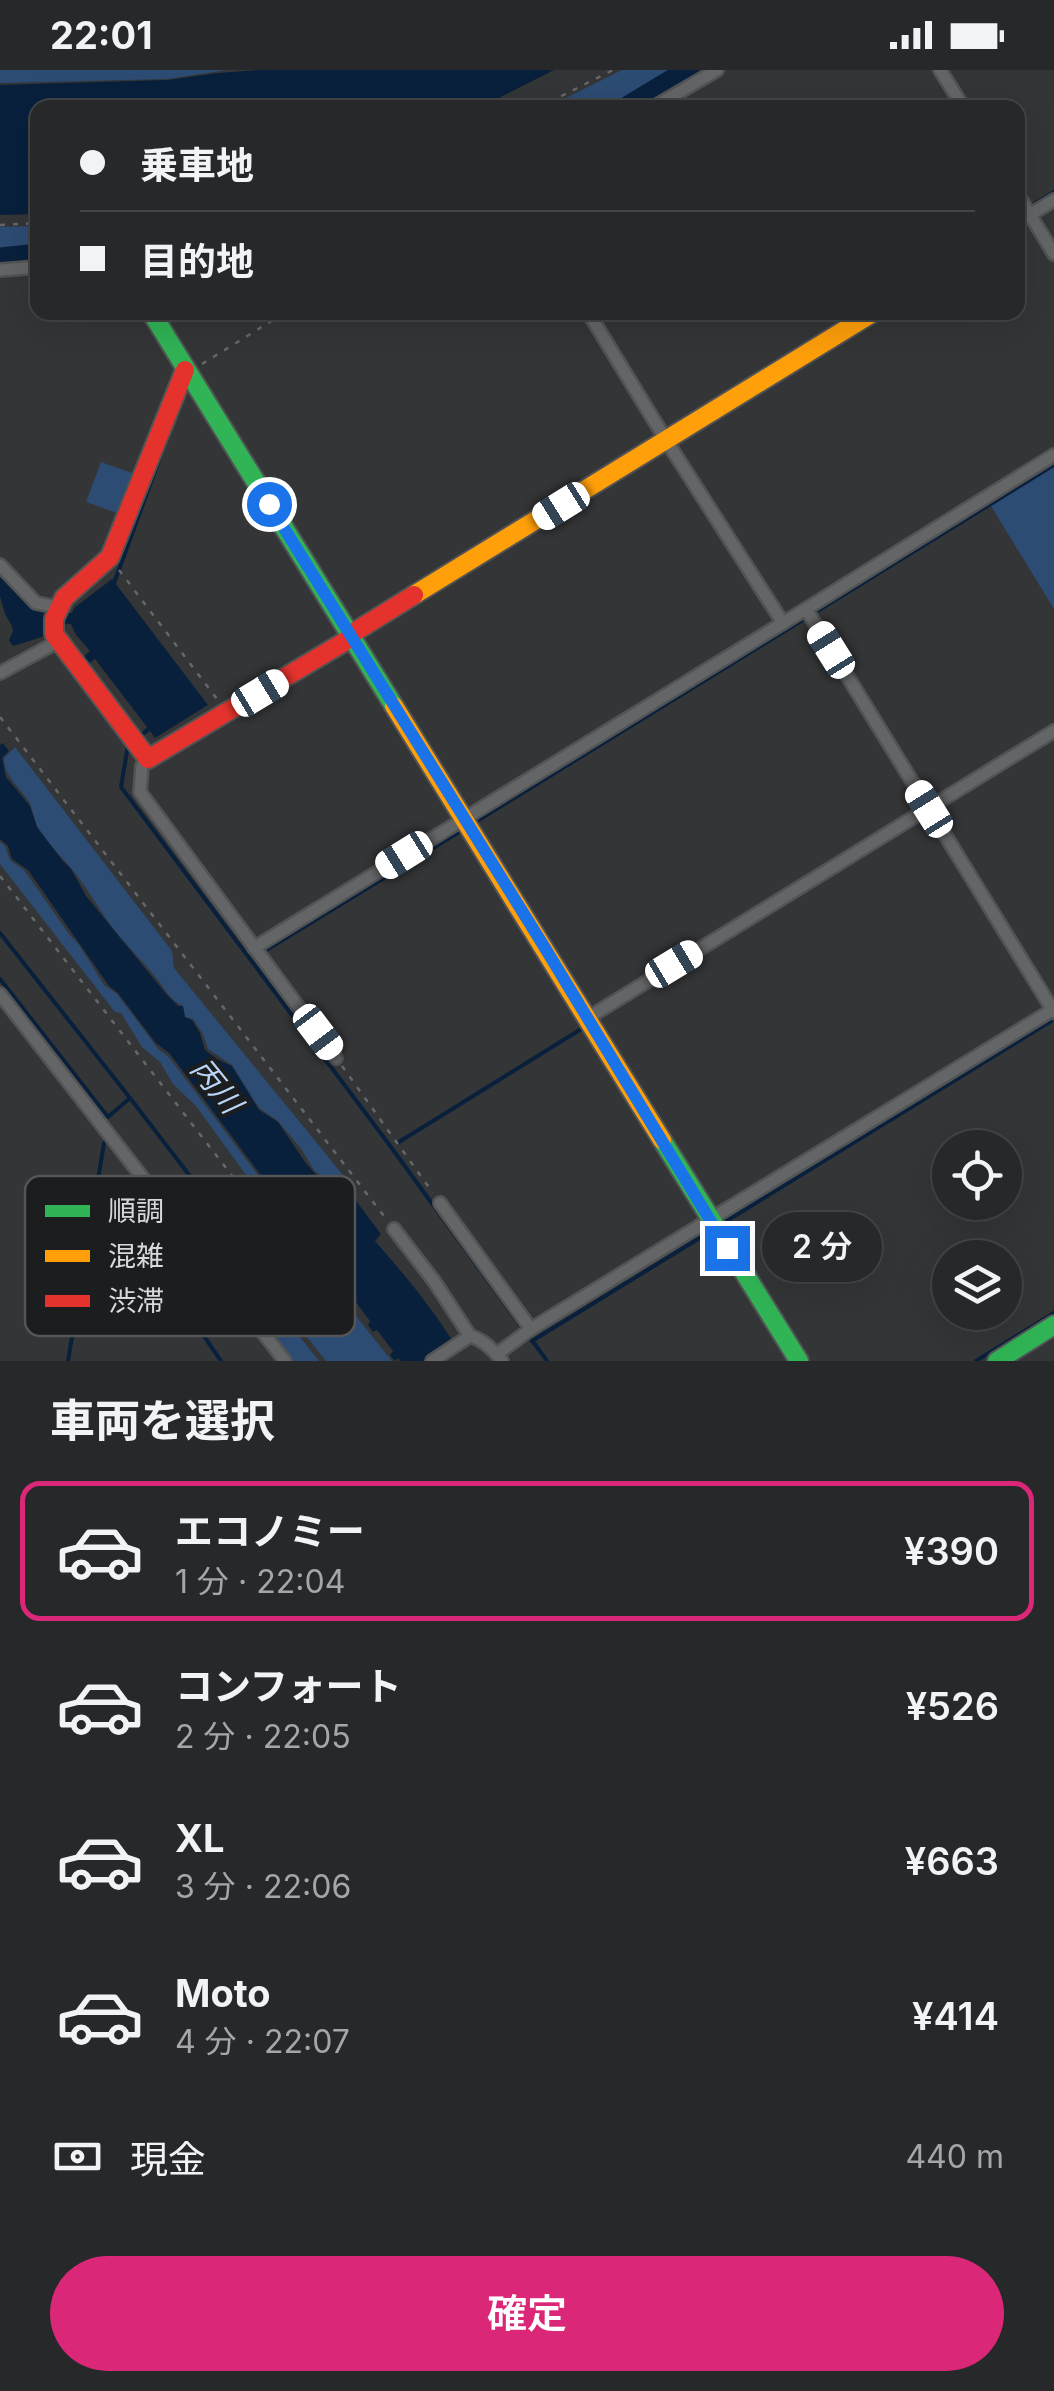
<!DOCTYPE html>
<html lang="ja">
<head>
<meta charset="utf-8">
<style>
  :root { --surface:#272829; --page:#2f3031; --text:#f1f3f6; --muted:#a4a6a8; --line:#434446; --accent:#db2777 }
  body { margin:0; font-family:Inter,"Noto Sans JP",sans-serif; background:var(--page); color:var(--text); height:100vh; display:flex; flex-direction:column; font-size:38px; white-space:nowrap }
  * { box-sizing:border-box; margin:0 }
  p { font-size:32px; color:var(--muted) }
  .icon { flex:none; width:55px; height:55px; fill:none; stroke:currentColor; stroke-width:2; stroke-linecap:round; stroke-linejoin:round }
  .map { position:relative; height:1291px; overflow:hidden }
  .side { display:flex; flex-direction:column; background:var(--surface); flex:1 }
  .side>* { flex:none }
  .top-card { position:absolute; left:30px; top:30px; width:995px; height:220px; border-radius:20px; box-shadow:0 10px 40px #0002,0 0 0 2px var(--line); display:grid; align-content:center; height:220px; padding:0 50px; background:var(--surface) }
  .buttons { position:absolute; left:932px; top:1060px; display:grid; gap:20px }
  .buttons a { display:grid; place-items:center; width:90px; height:90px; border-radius:50%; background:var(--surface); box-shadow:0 10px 40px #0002,0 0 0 2px var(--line); font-size:50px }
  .end { position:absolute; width:45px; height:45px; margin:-22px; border:12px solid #1a73e8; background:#fff; box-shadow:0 0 0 5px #fff }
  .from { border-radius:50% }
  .bubble { position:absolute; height:70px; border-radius:35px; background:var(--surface); box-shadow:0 10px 40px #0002,0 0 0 2px var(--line); font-size:32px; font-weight:600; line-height:70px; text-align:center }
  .car { position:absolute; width:30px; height:60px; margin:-30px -15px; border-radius:12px; box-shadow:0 0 8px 2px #0007; background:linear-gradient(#fff 24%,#345 0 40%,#fff 0 76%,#345 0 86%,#fff 0) }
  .top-card b { display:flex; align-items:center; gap:35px; height:95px; font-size:38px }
  .top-card b+b { border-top:2px solid var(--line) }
  .top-card i { width:25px; height:25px; background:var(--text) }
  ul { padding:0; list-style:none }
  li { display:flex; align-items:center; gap:30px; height:140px; margin:0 20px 15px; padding:0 30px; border:5px solid transparent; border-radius:20px }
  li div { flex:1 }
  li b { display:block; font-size:38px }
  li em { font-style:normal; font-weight:600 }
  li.current { border-color:var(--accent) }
  li>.icon { width:90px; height:90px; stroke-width:1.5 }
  h2 { padding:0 50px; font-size:45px; line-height:120px }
  .pay { display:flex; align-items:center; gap:25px; height:110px; padding:0 50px; font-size:38px }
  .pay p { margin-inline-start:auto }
  .button { display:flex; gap:20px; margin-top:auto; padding:20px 50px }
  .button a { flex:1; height:115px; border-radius:60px; background:var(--accent); color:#fff; font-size:40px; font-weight:600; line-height:115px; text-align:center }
  .status { display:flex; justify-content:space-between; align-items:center; height:70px; padding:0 50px; background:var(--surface); direction:ltr }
  .status svg { height:28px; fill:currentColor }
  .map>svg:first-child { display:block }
  .green { fill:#2d4c74 }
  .water { fill:#08203c }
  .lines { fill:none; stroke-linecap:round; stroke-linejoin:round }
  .stream { stroke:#08203c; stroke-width:4 }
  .river { stroke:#08203c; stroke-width:25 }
  .street-casing { stroke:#525354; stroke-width:16 }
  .fast-casing { stroke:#525354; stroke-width:22 }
  .slow-casing { stroke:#525354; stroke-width:22 }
  .jam-casing { stroke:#525354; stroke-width:22 }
  .path { stroke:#666768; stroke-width:2.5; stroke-dasharray:5 8; stroke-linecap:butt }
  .street { stroke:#646566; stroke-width:11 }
  .fast { stroke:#30b455; stroke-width:18 }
  .slow { stroke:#ff9f0a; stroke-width:18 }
  .jam { stroke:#e5322d; stroke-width:18 }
  .route { stroke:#1a73e8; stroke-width:12 }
  .labels { text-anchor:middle; stroke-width:8; stroke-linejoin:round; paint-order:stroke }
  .water-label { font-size:30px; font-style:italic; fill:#bad5f8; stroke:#1c1d1e }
  .key { fill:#1c1d1e; stroke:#545557; stroke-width:2.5 }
  .key-label { font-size:28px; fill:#d8d9db }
</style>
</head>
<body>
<div class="status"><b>22:01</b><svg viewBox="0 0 49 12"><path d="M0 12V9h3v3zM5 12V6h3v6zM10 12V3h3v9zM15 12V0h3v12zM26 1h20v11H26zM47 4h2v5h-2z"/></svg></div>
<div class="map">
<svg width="1054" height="1291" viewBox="0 0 1054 1291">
  <rect width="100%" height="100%" fill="#343537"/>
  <g class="green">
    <path d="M0,0h228l-61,9 -167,4z"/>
    <path d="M622,0h57l-66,37h-65z"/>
    <path d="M37,156v23l-37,5v-27z"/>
    <path d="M101,392l39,14 -17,39 -37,-13z"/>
    <path d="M1054,396v143l-63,-103z"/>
    <path d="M15,677l157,204 2,17 173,212 -6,5 -20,-9 -7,-6 -12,-20 -24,-29 -19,-13 -27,-43 -24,-16 -5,-15 -10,-15 -8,-2 -2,-11c-13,-6 -18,-17 -26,-27 -13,-17 -28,-31 -41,-47 -16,-20 -28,-44 -45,-64 -11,-13 -26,-27 -34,-42 -3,-7 -4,-15 -7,-22 -9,-17 -26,-26 -26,-46z"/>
    <path d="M0,772l5,4 5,14 14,10 45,64 10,11 25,40 13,9 42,56 9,6 154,204 -11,8 6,8 -34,27 -2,10 38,48h-28l-44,-57 43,-35 2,-7 11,-3 8,9 -7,-13 -108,-149 -23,-22 -13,-22 -18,-15 -21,-34 -6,-1 -115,-148z"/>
    <path d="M323,1205l69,86h-66l-40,-50v-6z"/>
  </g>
  <g class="water">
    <path d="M260,0h294l-73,37 -443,1 -1,106 -37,1v-130l168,-5 50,-7z"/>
    <path d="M0,503l35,36 37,4 2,-5 38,-29 96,126 -53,33 -5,-7 -8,6 -2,-3 7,-7 -52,-68 -8,6 -5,-7 8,-7 -14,-16 -5,-11 -24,1 -2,11 -32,10 -4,-6 4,-9 -1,-5 -7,-12 -5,-18z"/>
    <path d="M3,673l6,8 -7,7 4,19 24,29 7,21 25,33 9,9 15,27 81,99 11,11h5l2,11 7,3 8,13 5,17 12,9 15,7 27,44 19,12 27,40 13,15 22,10 4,-2 37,49 -6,7c28,32 54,63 77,99l-29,21h-22l-3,-3 -3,3 -5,-6 3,-4 -16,-21 -4,2 -5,-7 2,-4 -200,-267 -15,-12 -37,-49 -9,-7 -81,-116 -16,-11 -4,-13 -8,-7v-94z"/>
  </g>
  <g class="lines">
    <g class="stream">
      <path d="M1030,137l24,-15"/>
      <path d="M113,516l57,-156"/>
      <path d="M131,673l-3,2 -7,42 270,360 132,182"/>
      <path d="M472,754l582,-359"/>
      <path d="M0,863l130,165"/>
      <path d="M263,882l201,-123"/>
      <path d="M0,909l108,138 22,-19 130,169 -27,22"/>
      <path d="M594,951l460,-283"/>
      <path d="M399,1072l187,-116"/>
      <path d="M720,1155l331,-204"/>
      <path d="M529,1266l18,25"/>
      <path d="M532,1271l179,-110"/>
      <path d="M68,1291l36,-218"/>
      <path d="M221,1291l-24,-35 29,-30"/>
      <path d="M976,1291l78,-48"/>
    </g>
    <g class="river">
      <path d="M629,38l63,-38"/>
      <path d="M0,190l38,-4"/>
    </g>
    <g class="street-casing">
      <g id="street">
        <path d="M940,0l24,38"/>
        <path d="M652,38l65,-38"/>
        <path d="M1018,125l36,59"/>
        <path d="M1018,152l36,-22"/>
        <path d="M0,200l38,-3"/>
        <path d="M588,242l75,123"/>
        <path d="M666,370l117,183 23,-14 248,403"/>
        <path d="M0,495l36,38 20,4"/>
        <path d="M806,539l248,-154"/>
        <path d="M0,603l59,-32"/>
        <path d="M148,689l-6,7 -2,26 196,266"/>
        <path d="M254,878l529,-325"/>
        <path d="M0,924l285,367"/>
        <path d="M591,946l463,-285"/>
        <path d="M440,1133l91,126"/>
        <path d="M394,1159l40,52 36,55"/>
        <path d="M497,1284l34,-25 523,-320"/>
        <path d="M432,1291l38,-25c12,3 25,15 32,25"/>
      </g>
    </g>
    <g class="fast-casing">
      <g id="fast">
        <path d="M151,242l243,394"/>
        <path d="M662,1070l137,221"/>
        <path d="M997,1291l57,-36"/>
      </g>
    </g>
    <g class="slow-casing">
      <g id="slow">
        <path d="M414,525l460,-283"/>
        <path d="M394,636l268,434"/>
      </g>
    </g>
    <g class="jam-casing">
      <path id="jam" d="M185,300l-75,187 -46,41 -10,21v15l94,125 196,-117 12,-11 58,-36"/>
    </g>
    <g class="path">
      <path d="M538,38l75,-38"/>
      <path d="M0,155l38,-2"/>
      <path d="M202,294l84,-52"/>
      <path d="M119,500l98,129"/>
      <path d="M0,647l387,503"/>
      <path d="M0,806l295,381c0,23 -26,32 -41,47"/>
      <path d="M342,996l91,127"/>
    </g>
    <use href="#street" class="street"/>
    <use href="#fast" class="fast"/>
    <use href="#slow" class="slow"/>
    <use href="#jam" class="jam"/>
  </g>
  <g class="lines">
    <path class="route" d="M269,434l276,444 182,300"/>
  </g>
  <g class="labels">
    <g class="water-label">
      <text transform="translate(216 1016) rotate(51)" y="10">丙川</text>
    </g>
  </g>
  <rect x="25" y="1106" width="330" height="160" rx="15" class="key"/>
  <rect x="45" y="1135" width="45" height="12" fill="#30b455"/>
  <rect x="45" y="1180" width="45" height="12" fill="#ff9f0a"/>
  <rect x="45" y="1225" width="45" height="12" fill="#e5322d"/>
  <g class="key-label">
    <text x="108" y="1151">順調</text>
    <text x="108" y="1196">混雑</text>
    <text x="108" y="1241">渋滞</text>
  </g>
</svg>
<div class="buttons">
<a><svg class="icon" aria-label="locate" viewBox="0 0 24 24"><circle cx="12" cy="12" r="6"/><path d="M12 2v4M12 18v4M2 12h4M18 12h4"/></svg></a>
<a><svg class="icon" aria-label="layers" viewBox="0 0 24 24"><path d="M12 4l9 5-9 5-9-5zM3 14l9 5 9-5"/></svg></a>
</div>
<i class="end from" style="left:269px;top:434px"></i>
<i class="end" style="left:727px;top:1178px"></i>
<div class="bubble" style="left:762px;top:1142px;width:120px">2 分</div>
<i class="car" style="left:561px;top:436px;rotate:238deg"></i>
<i class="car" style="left:831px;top:580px;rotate:328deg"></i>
<i class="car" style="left:260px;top:623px;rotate:59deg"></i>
<i class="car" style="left:929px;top:739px;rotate:328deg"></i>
<i class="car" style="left:404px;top:785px;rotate:238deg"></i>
<i class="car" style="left:674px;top:894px;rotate:59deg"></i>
<i class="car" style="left:318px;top:962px;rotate:143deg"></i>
<div class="top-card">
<b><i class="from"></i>乗車地</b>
<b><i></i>目的地</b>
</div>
</div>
<section class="side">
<h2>車両を選択</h2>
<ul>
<li class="current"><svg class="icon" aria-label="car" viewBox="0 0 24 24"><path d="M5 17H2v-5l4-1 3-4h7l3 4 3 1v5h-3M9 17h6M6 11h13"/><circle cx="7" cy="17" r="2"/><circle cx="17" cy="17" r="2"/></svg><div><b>エコノミー</b><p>1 分 · 22:04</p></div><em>¥390</em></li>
<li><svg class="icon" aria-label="car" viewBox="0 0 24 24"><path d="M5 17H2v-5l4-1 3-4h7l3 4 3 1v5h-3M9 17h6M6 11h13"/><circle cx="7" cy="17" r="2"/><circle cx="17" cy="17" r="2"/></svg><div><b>コンフォート</b><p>2 分 · 22:05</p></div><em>¥526</em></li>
<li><svg class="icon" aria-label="car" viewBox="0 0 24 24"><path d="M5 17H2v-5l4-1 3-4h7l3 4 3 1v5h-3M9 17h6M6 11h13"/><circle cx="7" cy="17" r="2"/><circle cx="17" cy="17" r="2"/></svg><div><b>XL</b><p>3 分 · 22:06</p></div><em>¥663</em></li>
<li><svg class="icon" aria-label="car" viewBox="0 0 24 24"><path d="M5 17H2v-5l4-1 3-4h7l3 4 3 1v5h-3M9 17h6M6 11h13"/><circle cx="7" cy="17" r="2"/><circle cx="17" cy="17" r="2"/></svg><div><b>Moto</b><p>4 分 · 22:07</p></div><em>¥414</em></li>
</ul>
<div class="pay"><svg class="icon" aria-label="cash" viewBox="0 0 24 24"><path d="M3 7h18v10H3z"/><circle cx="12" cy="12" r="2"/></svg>現金<p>440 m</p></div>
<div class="button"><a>確定</a></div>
</section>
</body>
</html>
